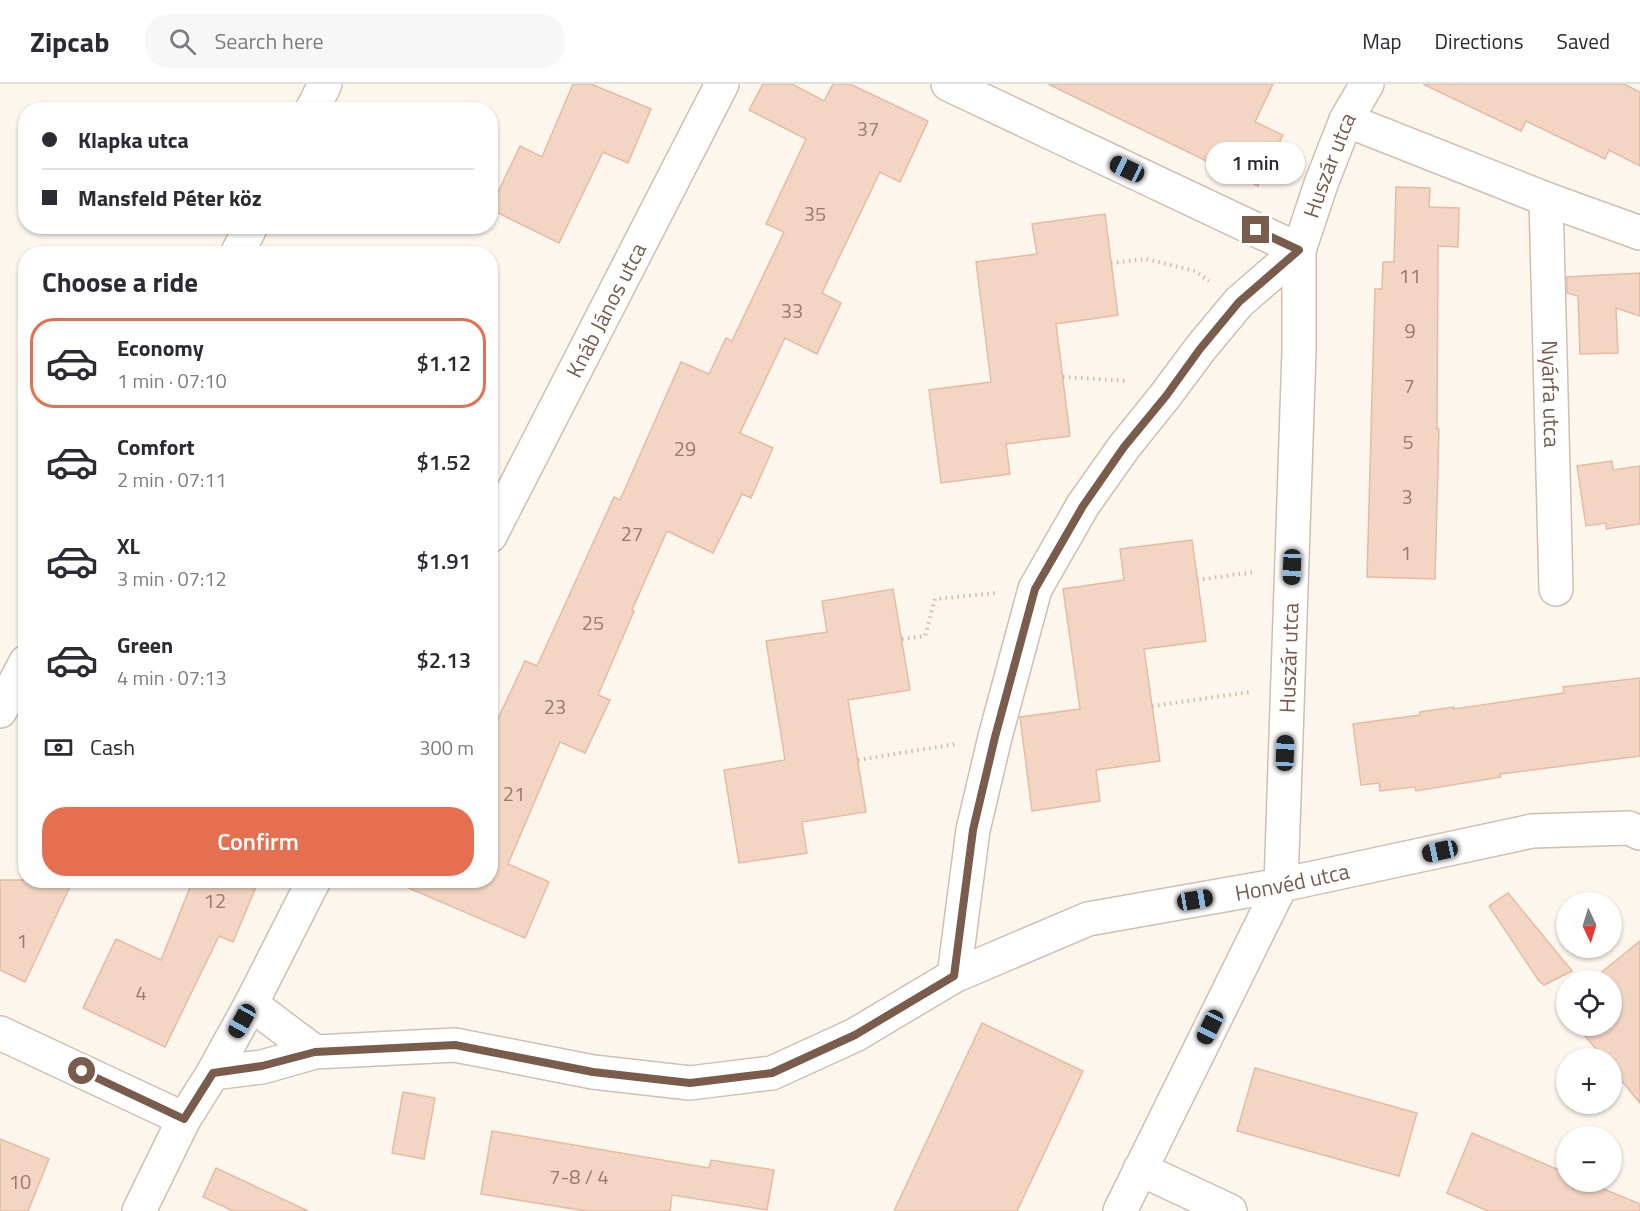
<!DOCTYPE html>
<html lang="en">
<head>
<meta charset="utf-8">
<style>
  :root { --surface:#fff; --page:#f7f7f7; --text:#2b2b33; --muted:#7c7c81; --line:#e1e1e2; --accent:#e76f51 }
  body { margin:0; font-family:"Titillium Web",sans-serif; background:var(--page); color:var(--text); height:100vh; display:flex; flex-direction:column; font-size:22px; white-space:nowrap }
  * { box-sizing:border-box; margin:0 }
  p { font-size:20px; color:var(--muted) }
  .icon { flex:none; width:33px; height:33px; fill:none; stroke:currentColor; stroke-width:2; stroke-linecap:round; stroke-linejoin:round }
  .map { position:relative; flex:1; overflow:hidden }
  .details { position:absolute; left:18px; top:162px; width:480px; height:642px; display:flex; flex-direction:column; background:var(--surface); border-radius:24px; box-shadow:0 2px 4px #0004 }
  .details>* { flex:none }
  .top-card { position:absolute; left:18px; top:18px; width:480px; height:132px; border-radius:24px; box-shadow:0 2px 4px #0004; display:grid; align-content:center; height:132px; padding:0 24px; background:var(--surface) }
  .needle { width:39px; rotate:176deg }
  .buttons { position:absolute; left:1556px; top:808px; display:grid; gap:12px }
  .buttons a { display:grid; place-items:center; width:66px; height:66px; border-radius:50%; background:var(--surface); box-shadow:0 2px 4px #0004; font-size:30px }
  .end { position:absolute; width:27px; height:27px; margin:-14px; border:8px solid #7a5c4d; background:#fff; box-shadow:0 0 0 3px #fff }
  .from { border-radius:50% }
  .bubble { position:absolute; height:42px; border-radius:21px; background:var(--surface); box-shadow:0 2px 4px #0004; font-size:20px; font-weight:600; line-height:42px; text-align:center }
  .car { position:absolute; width:18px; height:36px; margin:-18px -9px; border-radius:8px; box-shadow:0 0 4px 2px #0007; background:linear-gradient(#222 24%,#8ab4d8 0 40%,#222 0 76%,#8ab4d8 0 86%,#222 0) }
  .top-card b { display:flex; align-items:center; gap:21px; height:57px; font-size:22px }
  .top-card b+b { border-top:2px solid var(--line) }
  .top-card i { width:15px; height:15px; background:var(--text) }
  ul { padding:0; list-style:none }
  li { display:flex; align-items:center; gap:18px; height:90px; margin:0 12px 9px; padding:0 12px; border:3px solid transparent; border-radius:24px }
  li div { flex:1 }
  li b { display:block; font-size:22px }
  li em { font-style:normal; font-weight:600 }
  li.selected { border-color:var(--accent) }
  li>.icon { width:54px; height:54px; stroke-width:1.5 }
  h2 { padding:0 24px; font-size:27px; line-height:72px }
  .pay { display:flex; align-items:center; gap:15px; height:66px; padding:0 24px; font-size:22px }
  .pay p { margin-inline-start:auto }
  .button { display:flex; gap:12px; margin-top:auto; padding:12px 24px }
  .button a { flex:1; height:69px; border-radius:24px; background:var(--accent); color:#fff; font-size:24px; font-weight:600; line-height:69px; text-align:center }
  header { display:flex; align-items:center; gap:36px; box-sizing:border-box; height:84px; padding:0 30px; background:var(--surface); border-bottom:2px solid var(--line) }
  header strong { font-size:28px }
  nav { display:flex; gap:33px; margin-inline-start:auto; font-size:21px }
  .search { width:420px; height:54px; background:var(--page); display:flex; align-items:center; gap:15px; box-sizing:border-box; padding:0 21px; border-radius:24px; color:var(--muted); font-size:22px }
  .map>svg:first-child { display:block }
  .building { fill:#f3d5c3; stroke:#e6bba3; stroke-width:1.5 }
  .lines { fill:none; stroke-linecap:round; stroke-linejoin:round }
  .minor-casing { stroke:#d1beb0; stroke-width:36 }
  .path { stroke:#d9b8a5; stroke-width:4; stroke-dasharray:1.5 4.5; stroke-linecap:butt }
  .minor { stroke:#fff; stroke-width:33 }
  .route { stroke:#7a5c4d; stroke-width:8 }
  .labels { text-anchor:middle; stroke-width:4.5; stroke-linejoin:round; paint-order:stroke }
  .number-label { font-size:20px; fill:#987a6a }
  .street-label { font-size:22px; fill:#7a5c4d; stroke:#fffaf3 }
</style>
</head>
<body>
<header>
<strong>Zipcab</strong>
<div class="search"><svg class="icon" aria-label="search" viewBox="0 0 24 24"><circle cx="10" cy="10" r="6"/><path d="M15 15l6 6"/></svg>Search here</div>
<nav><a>Map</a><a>Directions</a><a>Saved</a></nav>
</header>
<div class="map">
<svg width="1640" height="1127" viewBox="0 0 1640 1127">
  <rect width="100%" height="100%" fill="#fdf6ec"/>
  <g class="building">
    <path d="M573,0h18l60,25 -23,54 -25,-11 -44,91 -69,-34 30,-63 22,11z"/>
    <path d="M763,0h29l32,17 9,-17h17l78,37 -28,61 -20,-10 -58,121 19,10 -24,51 -32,-16 -45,95 33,15 -22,50 -9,-4 -29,59 -46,-22 -35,79 2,1 -36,84 12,5 -25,53 -25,-11 -52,122 41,18 -24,56 -135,-58h100v-144l35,-75 12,5 77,-169 6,3 61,-138 28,12 17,-36 6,3 52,-109 -18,-8 40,-85 -57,-29z"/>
    <path d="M1048,0h225l-18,38 28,13 -25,51z"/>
    <path d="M1423,0h201l16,8v74l-31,-16 -4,9 -79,-38 -5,10z"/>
    <path d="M1396,103l34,1 -1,19 30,1 -1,39 -20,-1 -1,183h2l-4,150 -68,-2 8,-288h7l1,-27h11z"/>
    <path d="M1105,130l13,101 -62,9 14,112 -64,8 4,30 -69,9 -12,-93 62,-8 -15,-120 61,-8 -5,-30z"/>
    <path d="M1640,189v43l-24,-8 2,45 -38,1 -2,-58 -11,-3v-16z"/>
    <path d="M1612,377l1,9 27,-4v58l-34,5v-6l-20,3 -9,-60z"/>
    <path d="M1192,456l14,101 -62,8 16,112 -64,9 4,31 -68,10 -12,-94 60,-8 -17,-120 61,-9 -4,-31z"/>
    <path d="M893,505l17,101 -62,10 18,112 -64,10 5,31 -68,10 -15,-93 61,-10 -19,-119 61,-9 -5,-31z"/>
    <path d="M1640,594v78l-140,18 1,3 -85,14 -1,-4 -35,4 -1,-8 -18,2 -8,-61 67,-9v-3l34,-5v2l110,-16 -1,-6z"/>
    <path d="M0,796h73l-48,102 -25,-12z"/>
    <path d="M193,796h66l-26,62 -14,-6 -54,111 -82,-39 33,-69 45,21z"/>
    <path d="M1508,809l64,78 -28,14 -5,-4 -50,-75z"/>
    <path d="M1640,857v162l-29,-35v-9h-7l-27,-33h34v-45h-20z"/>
    <path d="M982,939l101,48 -66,140h-123z"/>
    <path d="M1255,984l162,45 -18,63 -162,-45z"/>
    <path d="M403,1008l32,6 -11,61 -32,-6z"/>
    <path d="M492,1047l217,37 2,-8 63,10 -7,40 -95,-15 -2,16h-84l-105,-17z"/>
    <path d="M1472,1049l94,40v9h21l53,22v7h-152l-41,-18z"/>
    <path d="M0,1055l49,20 -21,52h-28z"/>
    <path d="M216,1084l92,43h-75l-30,-14z"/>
  </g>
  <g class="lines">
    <g class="minor-casing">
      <g id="minor">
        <path d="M948,0l351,166"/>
        <path d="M312,26l13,-26"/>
        <path d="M1346,36l200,79 94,34"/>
        <path id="s1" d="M1546,115l10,390"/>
        <path d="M237,170l14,-28"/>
        <path id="s2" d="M490,452l232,-452"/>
        <path d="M0,627l26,-49"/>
        <path d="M954,892l19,-146 22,-93 40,-148 48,-84 41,-58 41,-51 35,-47 39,-47 60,-52"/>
        <path d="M251,920l64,48"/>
        <path d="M0,949l184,86"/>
        <path id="s3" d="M213,989l49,-6 53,-15 140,-7 138,27 97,11 82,-10 83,-38 99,-59 134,-57 193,-34 251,-54 97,-3 11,5"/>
        <path d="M1140,1085l90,42"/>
        <path d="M139,1127l45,-92 29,-46 38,-69 63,-124"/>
        <path id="s4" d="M1120,1127l161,-326 18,-534v-101l22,-66 25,-64 21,-36"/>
      </g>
    </g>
    <g class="path">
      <path d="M1111,179l35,-4 49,12 14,10"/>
      <path d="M1063,293l65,4"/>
      <path d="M1197,496l58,-8"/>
      <path d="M902,555l23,-3 10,-37 61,-6"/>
      <path d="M1152,622l98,-14"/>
      <path d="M858,676l98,-16"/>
    </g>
    <use href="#minor" class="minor"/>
  </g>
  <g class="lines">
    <path class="route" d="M82,987l102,48 29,-46 49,-7 53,-14 140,-7 138,27 97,11 82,-10 83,-38 99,-59 19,-146 22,-93 40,-148 48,-83 41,-59 42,-51 34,-47 39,-47 60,-52 -43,-20"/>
  </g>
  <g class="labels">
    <g class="number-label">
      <text x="868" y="52">37</text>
      <text x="815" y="137">35</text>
      <text x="1410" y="199">11</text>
      <text x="792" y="234">33</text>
      <text x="1410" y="254">9</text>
      <text x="1409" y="309">7</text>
      <text x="1408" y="365">5</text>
      <text x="685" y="372">29</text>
      <text x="1407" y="420">3</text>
      <text x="632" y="457">27</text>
      <text x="1406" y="476">1</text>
      <text x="593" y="546">25</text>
      <text x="555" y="630">23</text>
      <text x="514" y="717">21</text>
      <text x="215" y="824">12</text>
      <text x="22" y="864">1</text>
      <text x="141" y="916">4</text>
      <text x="579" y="1100">7-8 / 4</text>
      <text x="20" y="1105">10</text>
    </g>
    <g class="street-label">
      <text dy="8" stroke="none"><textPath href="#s4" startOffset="1089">Huszár utca</textPath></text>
      <text dy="8" stroke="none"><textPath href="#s2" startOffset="254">Knáb János utca</textPath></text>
      <text dy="8" stroke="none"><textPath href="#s1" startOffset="195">Nyárfa utca</textPath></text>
      <text dy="8" stroke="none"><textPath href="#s4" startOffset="591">Huszár utca</textPath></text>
      <text dy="8" stroke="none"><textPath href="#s3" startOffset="1125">Honvéd utca</textPath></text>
    </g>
  </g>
</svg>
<div class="buttons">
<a><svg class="needle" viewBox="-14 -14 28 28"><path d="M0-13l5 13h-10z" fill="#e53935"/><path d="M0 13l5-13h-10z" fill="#7c7c81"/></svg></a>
<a><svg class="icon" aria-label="locate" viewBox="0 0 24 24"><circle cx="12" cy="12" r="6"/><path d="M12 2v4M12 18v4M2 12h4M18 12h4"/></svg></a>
<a>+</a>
<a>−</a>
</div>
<i class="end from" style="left:82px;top:987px"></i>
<i class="end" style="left:1256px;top:146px"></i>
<div class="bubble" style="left:1206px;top:58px;width:99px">1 min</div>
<i class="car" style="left:1127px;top:85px;rotate:295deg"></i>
<i class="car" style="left:1292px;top:483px;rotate:182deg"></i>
<i class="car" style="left:1285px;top:669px;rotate:2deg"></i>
<i class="car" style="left:1440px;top:767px;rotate:258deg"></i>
<i class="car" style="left:1195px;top:816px;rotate:80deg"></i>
<i class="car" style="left:242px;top:937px;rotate:209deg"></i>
<i class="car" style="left:1210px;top:943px;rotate:206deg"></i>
<div class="top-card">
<b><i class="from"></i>Klapka utca</b>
<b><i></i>Mansfeld Péter köz</b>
</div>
<section class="details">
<h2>Choose a ride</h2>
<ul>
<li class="selected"><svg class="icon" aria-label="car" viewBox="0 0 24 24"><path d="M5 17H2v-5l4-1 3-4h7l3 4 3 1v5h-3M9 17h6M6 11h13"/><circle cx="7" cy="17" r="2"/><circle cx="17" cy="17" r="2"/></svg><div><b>Economy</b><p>1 min · 07:10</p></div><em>$1.12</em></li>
<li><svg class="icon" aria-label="car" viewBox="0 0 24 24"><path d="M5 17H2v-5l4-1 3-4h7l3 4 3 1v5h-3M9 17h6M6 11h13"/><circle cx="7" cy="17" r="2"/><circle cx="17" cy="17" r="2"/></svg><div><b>Comfort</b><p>2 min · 07:11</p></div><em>$1.52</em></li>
<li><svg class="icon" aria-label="car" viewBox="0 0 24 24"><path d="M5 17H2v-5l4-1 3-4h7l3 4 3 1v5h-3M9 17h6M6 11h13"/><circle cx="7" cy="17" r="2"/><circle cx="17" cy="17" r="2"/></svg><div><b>XL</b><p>3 min · 07:12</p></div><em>$1.91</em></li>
<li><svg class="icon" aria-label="car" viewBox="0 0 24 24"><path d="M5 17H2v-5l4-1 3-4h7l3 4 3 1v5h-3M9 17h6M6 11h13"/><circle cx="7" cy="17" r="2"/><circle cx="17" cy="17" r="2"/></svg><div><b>Green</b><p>4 min · 07:13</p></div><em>$2.13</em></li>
</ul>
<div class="pay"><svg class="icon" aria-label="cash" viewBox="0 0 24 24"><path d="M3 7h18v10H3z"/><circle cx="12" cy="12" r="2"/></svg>Cash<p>300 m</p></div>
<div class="button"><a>Confirm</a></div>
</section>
</div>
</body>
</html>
